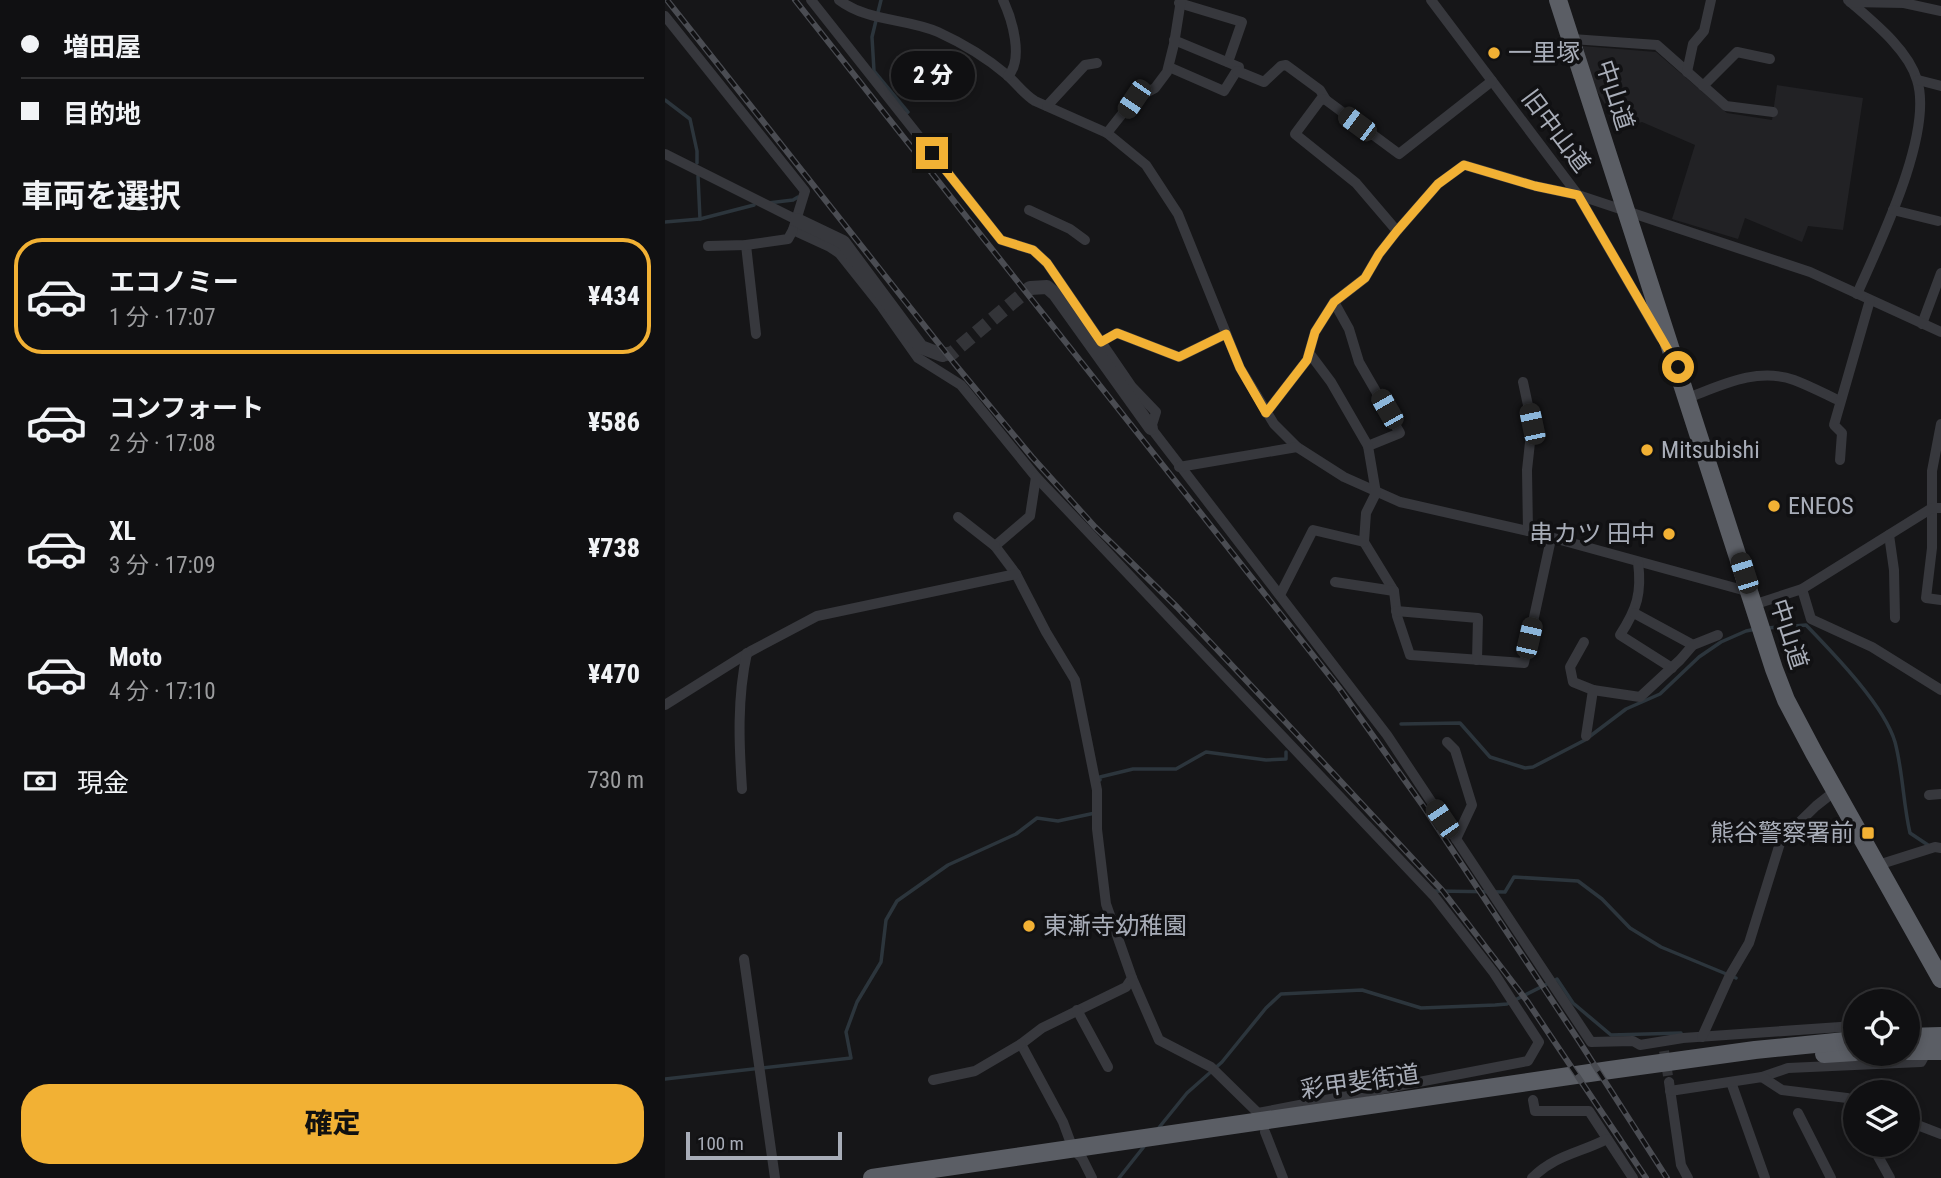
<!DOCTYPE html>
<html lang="ja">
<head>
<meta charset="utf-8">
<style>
  :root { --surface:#101012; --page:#19191b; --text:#f1f3f6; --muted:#9c9d9f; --line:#303032; --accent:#f2b134 }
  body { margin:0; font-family:"Roboto Condensed","Noto Sans JP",sans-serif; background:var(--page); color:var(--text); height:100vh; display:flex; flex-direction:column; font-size:26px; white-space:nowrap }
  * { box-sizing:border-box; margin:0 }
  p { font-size:23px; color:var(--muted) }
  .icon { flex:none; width:38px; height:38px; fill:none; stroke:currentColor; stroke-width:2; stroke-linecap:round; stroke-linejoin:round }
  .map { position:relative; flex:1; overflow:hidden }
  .panel { display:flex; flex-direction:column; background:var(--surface); width:665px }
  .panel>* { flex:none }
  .top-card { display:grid; align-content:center; height:154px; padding:0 21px; background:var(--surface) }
  .tools { position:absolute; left:1178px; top:989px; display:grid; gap:14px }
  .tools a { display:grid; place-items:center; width:77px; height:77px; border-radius:50%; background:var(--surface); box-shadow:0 4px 10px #0003,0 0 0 2px var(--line); font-size:35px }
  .scale { position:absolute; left:21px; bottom:18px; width:156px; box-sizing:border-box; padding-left:7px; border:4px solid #a8adb8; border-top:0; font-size:19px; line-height:24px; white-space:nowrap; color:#a8adb8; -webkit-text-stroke:5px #111113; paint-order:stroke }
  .end { position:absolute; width:32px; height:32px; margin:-16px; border:9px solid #f2b134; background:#111; box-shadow:0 0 0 4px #111 }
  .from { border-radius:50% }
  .bubble { position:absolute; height:49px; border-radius:24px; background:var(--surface); box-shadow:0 4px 10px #0003,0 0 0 2px var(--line); font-size:23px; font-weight:800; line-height:49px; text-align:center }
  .car { position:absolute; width:21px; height:42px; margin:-21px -10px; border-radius:9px; box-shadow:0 0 5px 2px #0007; background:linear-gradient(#222 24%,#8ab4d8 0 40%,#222 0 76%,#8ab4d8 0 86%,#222 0) }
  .top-card b { display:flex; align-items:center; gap:24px; height:66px; font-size:26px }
  .top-card b+b { border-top:2px solid var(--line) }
  .top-card i { width:18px; height:18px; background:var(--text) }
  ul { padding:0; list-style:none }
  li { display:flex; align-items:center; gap:21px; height:116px; margin:0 14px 10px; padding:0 7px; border:4px solid transparent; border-radius:28px }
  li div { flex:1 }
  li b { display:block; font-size:26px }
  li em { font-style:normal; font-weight:800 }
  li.selected { border-color:var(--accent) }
  li>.icon { width:63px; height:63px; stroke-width:1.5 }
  h2 { padding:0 21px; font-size:32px; line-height:84px }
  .pay { display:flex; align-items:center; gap:18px; height:77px; padding:0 21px; font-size:26px }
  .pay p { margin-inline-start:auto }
  .action { display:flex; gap:14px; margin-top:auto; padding:14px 21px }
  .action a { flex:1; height:80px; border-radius:28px; background:var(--accent); color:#111; font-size:28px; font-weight:800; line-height:80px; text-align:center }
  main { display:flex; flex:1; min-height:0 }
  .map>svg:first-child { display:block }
  .built { fill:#222225 }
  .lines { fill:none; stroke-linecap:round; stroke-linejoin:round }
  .stream { stroke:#2c353c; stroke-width:3.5 }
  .minor-tunnel { stroke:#333438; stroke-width:10; stroke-dasharray:10 5; stroke-linecap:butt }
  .tertiary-tunnel { stroke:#333438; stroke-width:14; stroke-dasharray:14 7; stroke-linecap:butt }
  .minor { stroke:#37383d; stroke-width:10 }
  .tertiary { stroke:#37383d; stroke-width:14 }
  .trunk { stroke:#5b5e65; stroke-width:18 }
  .rail-casing { stroke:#4a4c52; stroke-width:6 }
  .rail { stroke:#111113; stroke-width:3.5; stroke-dasharray:10; stroke-linecap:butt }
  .route { stroke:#f2b134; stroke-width:9 }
  .poi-dot { fill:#f2b134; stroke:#111113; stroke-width:2.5 }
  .labels { text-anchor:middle; stroke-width:7; stroke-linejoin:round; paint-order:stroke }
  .poi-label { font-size:24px; fill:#a8adb8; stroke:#111113; text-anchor:start }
  .street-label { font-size:24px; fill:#a8adb8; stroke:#111113 }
</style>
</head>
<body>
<main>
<section class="panel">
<div class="top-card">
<b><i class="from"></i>増田屋</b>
<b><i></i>目的地</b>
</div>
<h2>車両を選択</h2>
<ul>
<li class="selected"><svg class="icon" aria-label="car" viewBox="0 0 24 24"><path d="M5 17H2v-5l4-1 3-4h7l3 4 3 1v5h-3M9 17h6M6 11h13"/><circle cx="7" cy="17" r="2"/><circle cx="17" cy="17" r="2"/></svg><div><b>エコノミー</b><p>1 分 · 17:07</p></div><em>¥434</em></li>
<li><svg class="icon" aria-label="car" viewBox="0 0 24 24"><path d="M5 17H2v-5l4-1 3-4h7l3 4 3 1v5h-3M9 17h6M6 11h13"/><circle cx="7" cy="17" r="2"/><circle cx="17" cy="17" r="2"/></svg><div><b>コンフォート</b><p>2 分 · 17:08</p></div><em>¥586</em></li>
<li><svg class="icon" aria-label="car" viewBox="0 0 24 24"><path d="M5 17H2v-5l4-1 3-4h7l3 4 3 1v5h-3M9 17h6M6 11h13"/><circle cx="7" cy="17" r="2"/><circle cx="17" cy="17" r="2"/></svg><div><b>XL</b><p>3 分 · 17:09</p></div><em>¥738</em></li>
<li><svg class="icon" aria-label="car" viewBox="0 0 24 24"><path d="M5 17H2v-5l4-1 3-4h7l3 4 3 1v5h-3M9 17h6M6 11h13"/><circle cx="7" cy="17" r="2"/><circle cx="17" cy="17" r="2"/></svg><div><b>Moto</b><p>4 分 · 17:10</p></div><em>¥470</em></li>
</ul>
<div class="pay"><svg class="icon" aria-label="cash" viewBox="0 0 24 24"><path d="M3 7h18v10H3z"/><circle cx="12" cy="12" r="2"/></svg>現金<p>730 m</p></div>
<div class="action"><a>確定</a></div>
</section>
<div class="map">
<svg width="1276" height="1178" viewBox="0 0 1276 1178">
  <rect width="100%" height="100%" fill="#161618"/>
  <path class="built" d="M917,46l74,6 71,61 45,7 5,-35 86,13 -20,132 -35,-4 -6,16 -57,-24 -7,21 -66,-20 23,-74 -53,-23 -28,9 -9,-27 -11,-17z"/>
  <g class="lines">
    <g class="stream">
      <path d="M216,0l-9,37 2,34 34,41 -3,2"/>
      <path d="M0,100l25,19 7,32v12"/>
      <path d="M33,176l2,43"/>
      <path d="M103,203l25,-3 5,-3"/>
      <path d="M0,222l35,-3 54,-14"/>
      <path d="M1102,628l39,-3c27,28 78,80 89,117 8,30 8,61 15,91l21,14"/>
      <path d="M736,724l59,-1 30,34 35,11 8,-1 52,-27 41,-31 34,-15 39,-37 22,-15 25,-11 10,-2"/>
      <path d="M435,780v-3l33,-8h43l30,-17 60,8 20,-1v-7"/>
      <path d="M768,891l72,1 9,-15 64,4 24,18 28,29 31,19 75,31"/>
      <path d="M0,1079l186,-21 -5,-26 11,-30 24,-40 5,-42 11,-19 51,-36 68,-31 21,-16 21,3 37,-8"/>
      <path d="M492,1130l30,-37 35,-31 44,-54 15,-14 81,-4 59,18 74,-3 12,-1 50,-25 16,24 38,32 70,-2"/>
      <path d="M454,1178l27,-34"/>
    </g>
    <path class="minor-tunnel" d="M999,1051l5,31"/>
    <path class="tertiary-tunnel" d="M277,355l10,-2 78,-65"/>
    <g class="minor">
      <path d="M146,0l190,240 32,10 14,13 85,124 24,25 -5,16 236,307 204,307 42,-1 7,4 43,-7 172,-12"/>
      <path d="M174,0c29,22 67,18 99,32 24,11 49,26 69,43 10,9 17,19 28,26l72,32 39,32 32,49 62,154 34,56 23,23 47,30 56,25 128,29 222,61"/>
      <path d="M338,0c9,19 21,59 5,76"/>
      <path d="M766,0l147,195 83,143"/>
      <path d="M1183,0c24,21 60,49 69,80 17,53 -38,164 -60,214"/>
      <path d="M1185,2l54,1 37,8"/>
      <path d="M514,3l63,19 -14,40"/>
      <path d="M0,16l140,175 -12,39 37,17 9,6 43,54 36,51 43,27 75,92 398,419 60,77 45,69 -11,19 -270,52 2,8"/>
      <path d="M907,39l85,6 69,61 47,6"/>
      <path d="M504,67l55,24 15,-24 -65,-27"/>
      <path d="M572,71l27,11 17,-16 5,-1 34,25 6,10"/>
      <path d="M1022,72l6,-28 11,-13 7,-31"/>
      <path d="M1253,80l23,6"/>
      <path d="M1038,86l34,-34 33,7"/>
      <path d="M382,106l38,-41 12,-2"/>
      <path d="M442,133l27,-34 21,-11 12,-16 7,-28 7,-44"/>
      <path d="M0,154l132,66"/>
      <path d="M364,210l41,19 15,11"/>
      <path d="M1228,210l45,11"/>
      <path d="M732,231l-41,-48 -61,-49 26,-35 5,1 73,54 93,-73"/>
      <path d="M81,245l10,89"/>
      <path d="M43,246l38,-1 42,-6 5,-9"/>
      <path d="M669,302l15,27 10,33 41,71 -32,13"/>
      <path d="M1257,324l19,-51"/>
      <path d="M436,342l16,-9 62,24 47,-23"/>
      <path d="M858,382l9,42 -5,46 1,61"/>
      <path d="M1023,398c34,-13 69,-31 106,-18 16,6 31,14 46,21"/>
      <path d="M601,413l41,-53 8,-28 19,-30 31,-24 14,-24 18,-23 41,-47 26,-19 71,21 43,9 232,77 131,60"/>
      <path d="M1276,424l-9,47v77l-6,50 15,2"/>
      <path d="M1175,460l2,-27 -8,-8 36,-125"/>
      <path d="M514,467l118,-20"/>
      <path d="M371,477l-6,39 -35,30 21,28 30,58 29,48 22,110v39l9,75 26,74 -6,9 -84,41 -21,16 42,78 10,27 9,9 10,20"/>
      <path d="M293,517l37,29"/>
      <path d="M1224,535l5,35 1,48"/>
      <path d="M699,542l30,49"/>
      <path d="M973,562c4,31 -1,47 -18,73l52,33"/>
      <path d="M670,582l59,9 3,25 13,39 114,8 27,-124"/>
      <path d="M1137,589l9,30 61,28 69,43"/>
      <path d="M615,595l33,-65 51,12 2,-29 10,-20 -8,-47 -37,-64 -21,-28"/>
      <path d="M1088,605l49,-16 130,-81h9"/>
      <path d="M731,611l82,7 -1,42"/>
      <path d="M969,613l59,32"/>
      <path d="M919,642l-14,25 3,15 20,8"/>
      <path d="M0,705l86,-54 66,-35 199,-42"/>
      <path d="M921,736l7,-46 47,7 40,-37 13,-15 25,-10"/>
      <path d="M782,742l8,8 17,55 -16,34"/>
      <path d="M77,789c-3,-45 -5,-91 5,-136"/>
      <path d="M1264,795l12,-1"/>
      <path d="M1213,865l57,-18 6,1"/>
      <path d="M79,959l31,219"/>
      <path d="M467,978l27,62 52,27 47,46"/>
      <path d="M412,1010l31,57"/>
      <path d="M1037,1037l27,-60 20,-34 32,-103 35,-34 19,-15"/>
      <path d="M1097,1077l26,-9 133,-6 6,-11"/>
      <path d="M268,1080l42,-9 46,-27"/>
      <path d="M1004,1082l12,83 7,13"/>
      <path d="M1066,1082l34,96"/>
      <path d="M1005,1091l92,-14 20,13 65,8 8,3"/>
      <path d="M868,1100l2,11h54l44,67"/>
      <path d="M1133,1113l33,65"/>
      <path d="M1242,1121l34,13"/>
      <path d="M600,1132l18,46"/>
      <path d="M1209,1149l16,29"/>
      <path d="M867,1178c23,-23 48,-25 75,-39"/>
    </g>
    <g class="tertiary">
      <path d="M132,220l46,22 78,105 21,8"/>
      <path d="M365,288l17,-1 8,7 96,134"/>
    </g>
    <g class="trunk">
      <path d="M893,0l216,669 12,31 28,53 127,226"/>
      <path d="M1242,1037l34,-1"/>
      <path d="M1242,1051h34"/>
      <path d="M1159,1054l31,-2"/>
      <path d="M207,1178l738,-108 145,-20 100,-10"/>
    </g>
    <g class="rail-casing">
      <g id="rail">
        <path d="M2,0l287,363 78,94 63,70 82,80 115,122 150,161 85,111 119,177"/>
        <path d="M130,0l544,688 84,118 156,235 88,137"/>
      </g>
    </g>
    <use href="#rail" class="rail"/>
  </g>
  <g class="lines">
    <path class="route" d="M267,153l69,87 32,10 14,13 54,79 16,-9 62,24 47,-23 14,34 26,45 41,-53 8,-28 19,-30 31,-24 14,-24 18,-23 41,-47 26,-19 71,21 43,9 100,172"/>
  </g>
  <g class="poi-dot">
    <circle cx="829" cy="53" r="7"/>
    <circle cx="982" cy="450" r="7"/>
    <circle cx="1109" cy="506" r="7"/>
    <circle cx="1004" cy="534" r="7"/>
    <rect x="1196" y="826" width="14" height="14" rx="3.5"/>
    <circle cx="364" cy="926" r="7"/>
  </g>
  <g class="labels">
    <g class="poi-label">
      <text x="843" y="61">一里塚</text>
      <text x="996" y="458">Mitsubishi</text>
      <text x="1123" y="514">ENEOS</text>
      <text x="990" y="542" text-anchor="end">串カツ 田中</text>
      <text x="1189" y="841" text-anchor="end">熊谷警察署前</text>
      <text x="378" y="934">東漸寺幼稚園</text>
    </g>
    <g class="street-label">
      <text transform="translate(950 95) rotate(72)" y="8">中山道</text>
      <text transform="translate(891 131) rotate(53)" y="8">旧中山道</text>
      <text transform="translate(1124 634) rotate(72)" y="8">中山道</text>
      <text transform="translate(695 1082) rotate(-8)" y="8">彩甲斐街道</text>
    </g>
  </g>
</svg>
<div class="tools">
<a><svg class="icon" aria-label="locate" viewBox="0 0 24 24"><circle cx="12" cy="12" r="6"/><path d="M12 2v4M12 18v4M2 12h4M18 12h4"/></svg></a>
<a><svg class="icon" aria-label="layers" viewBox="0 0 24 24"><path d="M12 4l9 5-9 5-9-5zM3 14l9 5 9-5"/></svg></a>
</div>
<div class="scale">100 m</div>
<i class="end from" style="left:1013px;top:367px"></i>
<i class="end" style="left:267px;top:153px"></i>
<div class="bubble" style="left:226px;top:51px;width:84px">2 分</div>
<i class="car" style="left:469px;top:99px;rotate:214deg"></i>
<i class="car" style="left:692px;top:124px;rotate:307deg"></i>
<i class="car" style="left:722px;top:409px;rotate:330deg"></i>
<i class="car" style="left:867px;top:424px;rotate:348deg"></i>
<i class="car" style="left:1079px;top:573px;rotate:342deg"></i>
<i class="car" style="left:864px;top:638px;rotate:13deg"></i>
<i class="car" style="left:777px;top:819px;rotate:326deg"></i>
</div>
</main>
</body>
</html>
